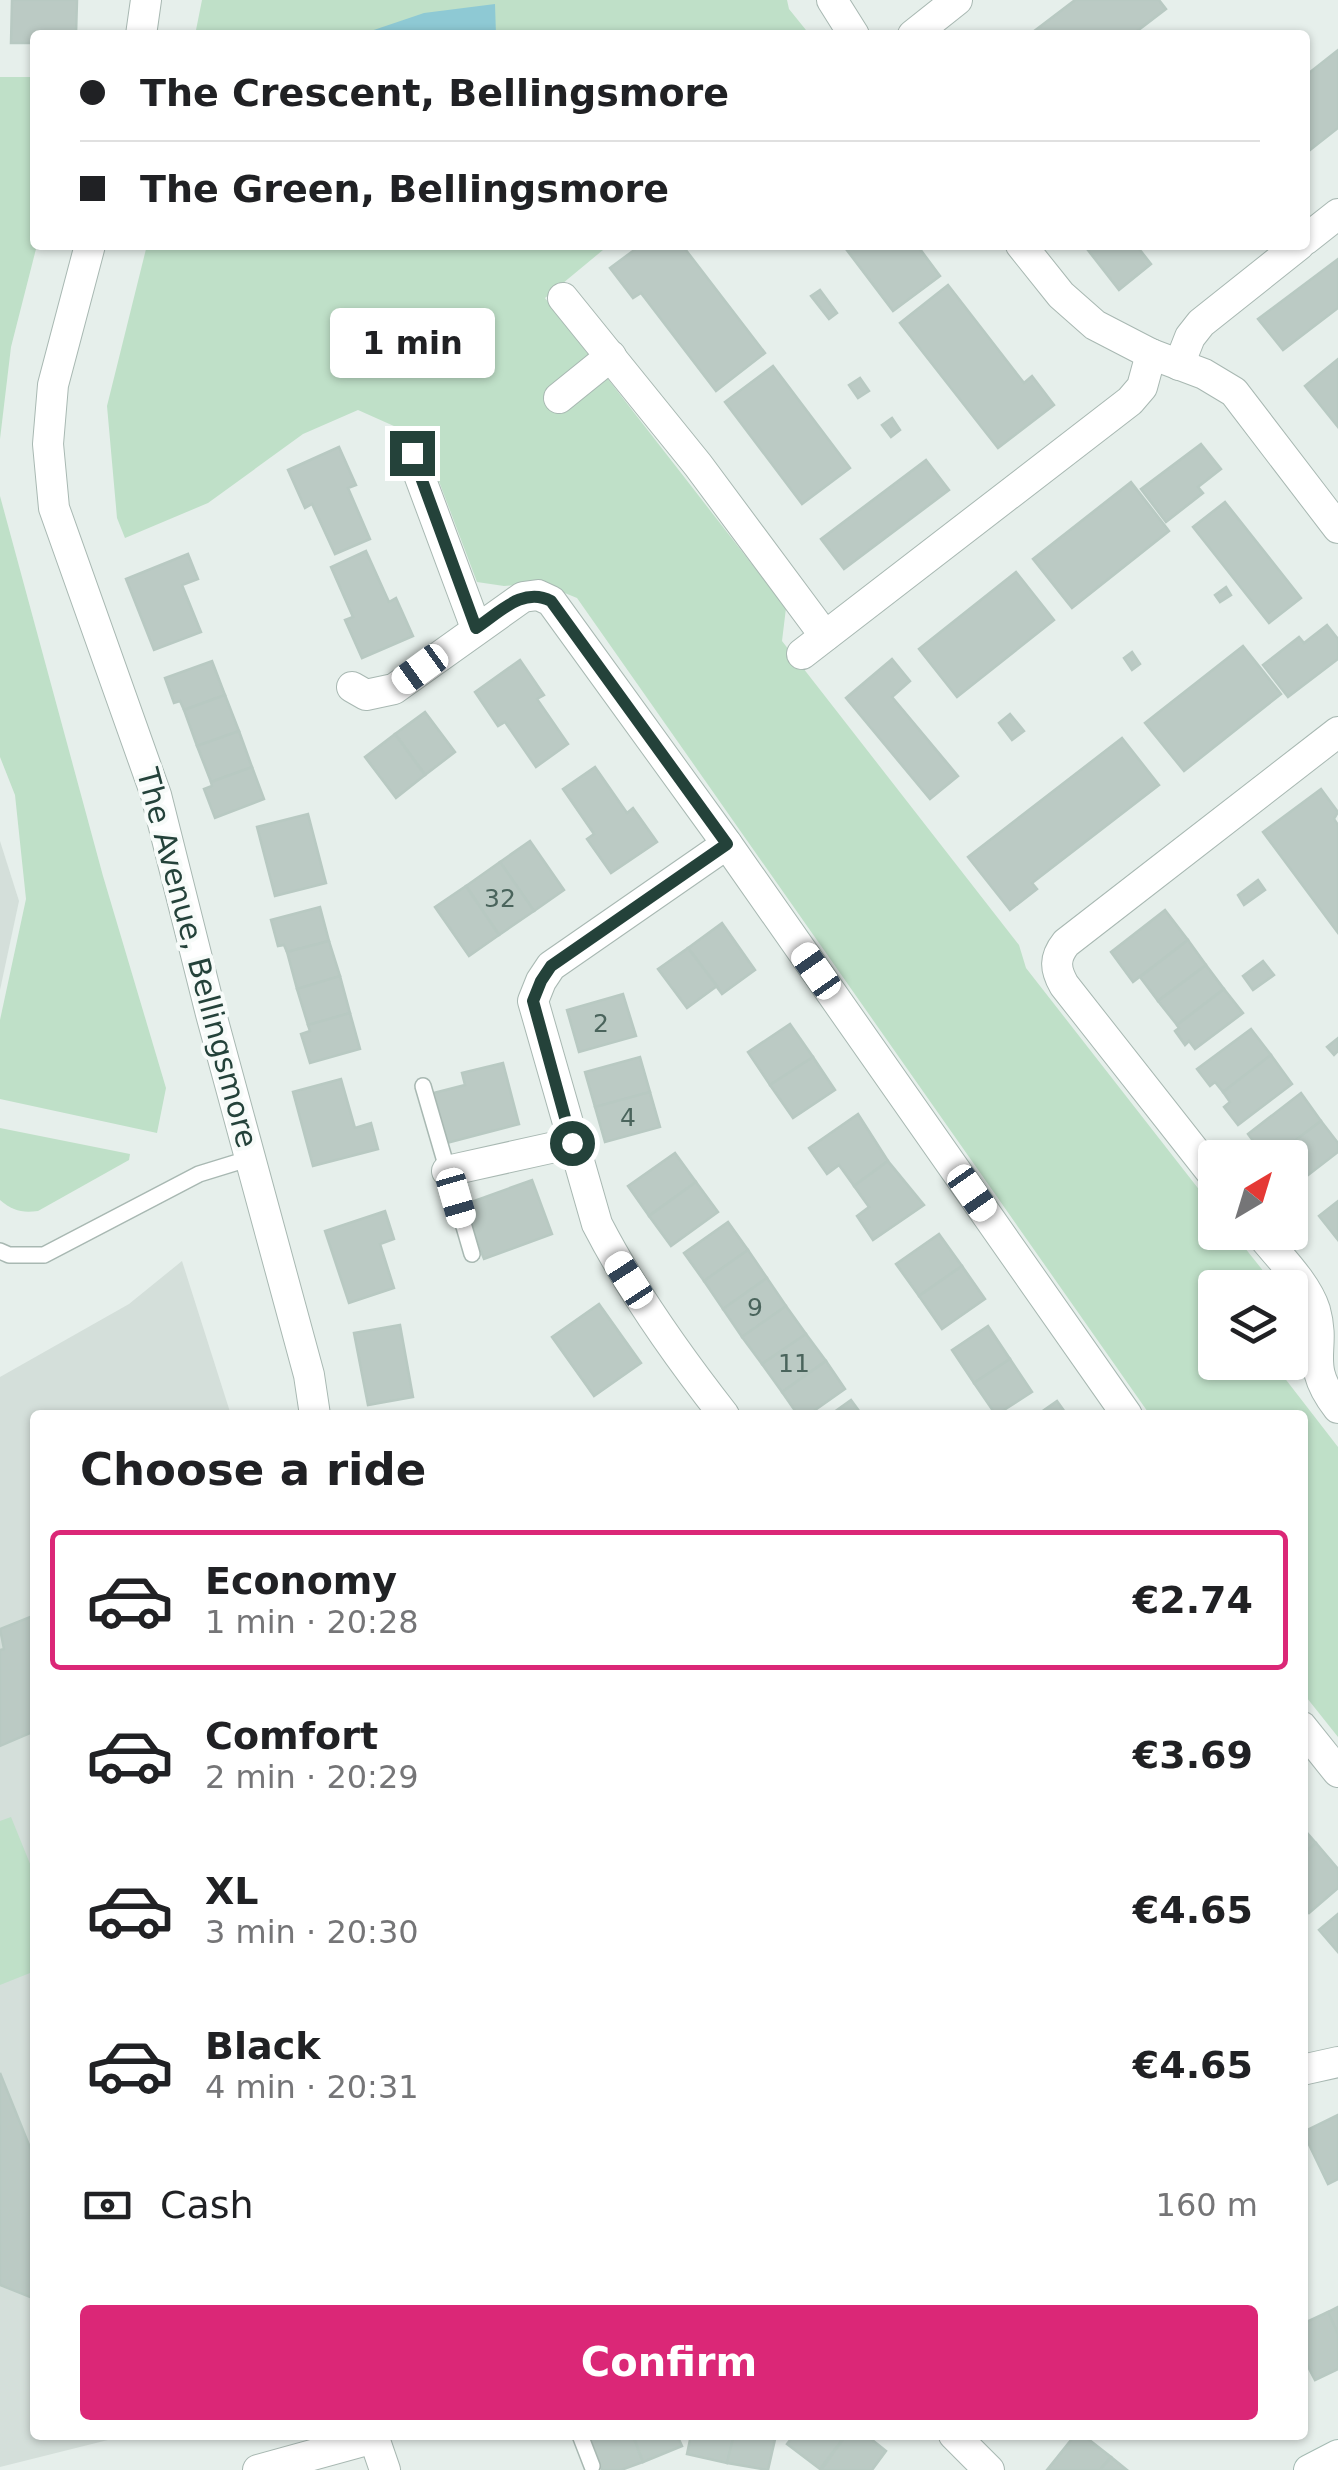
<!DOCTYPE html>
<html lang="en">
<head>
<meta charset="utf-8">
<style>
  :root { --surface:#fff; --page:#f2f2f2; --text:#202124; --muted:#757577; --line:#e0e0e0; --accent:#db2777 }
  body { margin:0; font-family:"DejaVu Sans",sans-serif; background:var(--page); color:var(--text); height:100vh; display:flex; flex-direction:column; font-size:38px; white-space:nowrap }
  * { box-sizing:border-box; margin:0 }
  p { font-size:32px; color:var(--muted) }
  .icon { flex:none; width:55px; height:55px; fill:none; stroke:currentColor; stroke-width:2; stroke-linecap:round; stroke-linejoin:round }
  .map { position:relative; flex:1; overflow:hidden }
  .sheet { position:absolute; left:30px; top:1410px; width:1278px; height:1030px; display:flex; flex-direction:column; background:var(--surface); border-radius:10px; box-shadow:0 2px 8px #0004 }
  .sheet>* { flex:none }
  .top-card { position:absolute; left:30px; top:30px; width:1280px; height:220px; border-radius:10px; box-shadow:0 2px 8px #0004; display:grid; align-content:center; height:220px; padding:0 50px; background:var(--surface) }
  .needle { width:65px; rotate:38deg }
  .tools { position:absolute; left:1198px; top:1140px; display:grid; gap:20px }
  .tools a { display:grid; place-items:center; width:110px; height:110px; border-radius:10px; background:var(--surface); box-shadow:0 2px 8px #0004; font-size:50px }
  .end { position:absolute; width:45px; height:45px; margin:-22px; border:12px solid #24423a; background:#fff; box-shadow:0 0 0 5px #fff }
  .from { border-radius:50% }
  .bubble { position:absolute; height:70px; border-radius:10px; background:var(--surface); box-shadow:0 2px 8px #0004; font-size:32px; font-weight:600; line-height:70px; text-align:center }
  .car { position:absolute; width:30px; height:60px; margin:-30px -15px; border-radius:12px; box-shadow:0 0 8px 2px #0007; background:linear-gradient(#fff 24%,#345 0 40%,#fff 0 76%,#345 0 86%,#fff 0) }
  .top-card b { display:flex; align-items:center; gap:35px; height:95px; font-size:38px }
  .top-card b+b { border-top:2px solid var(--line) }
  .top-card i { width:25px; height:25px; background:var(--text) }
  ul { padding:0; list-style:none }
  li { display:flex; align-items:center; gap:30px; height:140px; margin:0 20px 15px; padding:0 30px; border:5px solid transparent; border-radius:10px }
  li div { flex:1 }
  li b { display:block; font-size:38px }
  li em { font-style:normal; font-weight:600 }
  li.current { border-color:var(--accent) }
  li>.icon { width:90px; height:90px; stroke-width:1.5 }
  h2 { padding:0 50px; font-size:45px; line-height:120px }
  .pay { display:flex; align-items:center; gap:25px; height:110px; padding:0 50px; font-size:38px }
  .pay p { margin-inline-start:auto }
  .primary-button { display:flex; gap:20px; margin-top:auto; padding:20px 50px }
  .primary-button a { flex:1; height:115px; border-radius:10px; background:var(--accent); color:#fff; font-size:40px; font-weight:600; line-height:115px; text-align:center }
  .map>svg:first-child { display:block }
  .built { fill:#d4dfda }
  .green { fill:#bfe0c8 }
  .water { fill:#8ec9d4 }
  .building { fill:#bbcac4; stroke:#b8c9c2; stroke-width:2.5 }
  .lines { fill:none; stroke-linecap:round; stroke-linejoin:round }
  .service-casing { stroke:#a8b8b2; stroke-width:18 }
  .minor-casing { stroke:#a8b8b2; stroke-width:32 }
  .tertiary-casing { stroke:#a8b8b2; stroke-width:32 }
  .secondary-casing { stroke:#a4bbb3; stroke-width:32 }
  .service { stroke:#fff; stroke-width:15 }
  .minor { stroke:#fff; stroke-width:30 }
  .tertiary { stroke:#fff; stroke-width:30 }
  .secondary { stroke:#fff; stroke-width:30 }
  .route { stroke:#24423a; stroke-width:12 }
  .labels { text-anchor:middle; stroke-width:8; stroke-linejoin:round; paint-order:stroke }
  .number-label { font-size:25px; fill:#4a645c }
  .street-label { font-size:30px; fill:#24423a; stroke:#f7fbf9 }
</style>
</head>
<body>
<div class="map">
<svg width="1338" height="2470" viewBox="0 0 1338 2470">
  <rect width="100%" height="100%" fill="#e6efeb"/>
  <g class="built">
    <path d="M0,841l19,60 -19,89z"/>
    <path d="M182,1261l49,154h-196v1020h93l-128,32v-1090l129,-73z"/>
  </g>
  <g class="green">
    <path d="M202,0h585l2,9 21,26h-615z"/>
    <path d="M0,77h35l2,168 -26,102 -11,92z"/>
    <path d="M147,245h462l-64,53 241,310 -4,33 237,304 7,23 189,242v22l18,1 43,54 -61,1v74l58,1 65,84v290l-35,-44 -1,-278h-152l-573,-817 -37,-15 -36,3 -27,-4 -54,-143 -65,-29 -55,24 -95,69 -83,35 -8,-20 -10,-112z"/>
    <path d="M0,496l103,380 63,212 -9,45 -157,-34v-79l26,-121 -11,-104 -15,-38z"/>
    <path d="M0,1128l130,26 -1,6 -91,51c-16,2 -25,0 -38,-11z"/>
    <path d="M11,1817l24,59v95l-35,14v-164z"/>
  </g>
  <path class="water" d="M495,4l1,31h-137l65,-22z"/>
  <g class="building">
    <path d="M12,0h65l-1,35h-41v8h-24z"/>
    <path d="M1075,0h84l7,9 -34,26h-103z"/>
    <path d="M1338,50v78l-33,26v-78z"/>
    <path d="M641,245h41l83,108 -49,38 -75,-98 -8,5 -23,-30z"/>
    <path d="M843,245h74l23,31 -47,35z"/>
    <path d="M1084,245h52l15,19 -32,26z"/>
    <path d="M1338,259v49l-55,42 -25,-31z"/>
    <path d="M948,285l76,98 8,-7 22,29 -56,43 -98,-125z"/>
    <path d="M820,290l17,23 -8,6 -18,-23z"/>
    <path d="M1338,359v68l-33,-41z"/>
    <path d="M773,366l77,102 -48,36 -77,-102z"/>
    <path d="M860,378l9,13 -11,7 -9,-13z"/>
    <path d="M892,418l8,12 -9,7 -9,-12z"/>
    <path d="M1201,444l20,25 -23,18 5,6 -37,29 -25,-33z"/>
    <path d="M339,447l17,38 -8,3 22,51 -35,15 -23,-50 -7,4 -17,-38z"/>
    <path d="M926,460l23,30 -105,79 -23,-30z"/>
    <path d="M1131,482l38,49 -97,77 -39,-49z"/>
    <path d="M1225,502l76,96 -32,25 -76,-96z"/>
    <path d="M366,551l23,51 7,-4 17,38 -51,22 -17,-38 8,-3 -22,-50z"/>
    <path d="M188,554l10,25 -16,6 19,47 -47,18 -28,-71z"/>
    <path d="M1016,572l38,48 -97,77 -38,-48z"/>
    <path d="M1226,587l5,8 -11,7 -5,-7z"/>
    <path d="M1327,625l11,14v20l-50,38 -25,-32 36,-28 5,6z"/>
    <path d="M1243,646l38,48 -97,77 -39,-48z"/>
    <path d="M1132,652l8,12 -8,6 -8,-12z"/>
    <path d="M892,659l18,22 -18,16 66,79 -28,23 -84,-101z"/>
    <path d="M520,660l24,35 -7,4 31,45 -32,23 -31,-45 -7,4 -23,-34z"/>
    <path d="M212,661l13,34 -41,15 -4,-9 -6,2 -9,-25z"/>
    <path d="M225,695l14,36 -42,15 -13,-36z"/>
    <path d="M425,712l30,40 -30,23 -30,-41z"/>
    <path d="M1010,714l14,17 -12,9 -13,-17z"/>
    <path d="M239,731l13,36 -41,15 -14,-36z"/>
    <path d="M395,734l30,41 -29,23 -31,-41z"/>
    <path d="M1122,738l37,47 -127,98 5,6 -27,21 -42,-53z"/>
    <path d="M252,767l12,32 -49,19 -11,-29 8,-3 -1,-4z"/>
    <path d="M595,767l32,46 6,-5 24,34 -46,31 -24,-34 7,-5 -31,-45z"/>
    <path d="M1321,789l17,23 -4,7 4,6v108l-75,-101z"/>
    <path d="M308,814l18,69 -51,13 -18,-69z"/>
    <path d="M530,841l34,49 -30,21 -34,-49z"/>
    <path d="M500,862l34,49 -35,24 -33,-49z"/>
    <path d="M1258,880l7,10 -21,15 -6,-10z"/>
    <path d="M466,886l33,49 -30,21 -34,-49z"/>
    <path d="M320,907l9,34 -42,11 -3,-7 -6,1 -7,-26z"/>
    <path d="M1165,910l23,30 -55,42 -22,-30z"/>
    <path d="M722,923l33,47 -33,24 -34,-46z"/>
    <path d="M1188,940l18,25 -48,36 -18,-24z"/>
    <path d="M329,941l11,35 -43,13 -10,-37z"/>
    <path d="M688,948l29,38 -30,22 -29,-39z"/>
    <path d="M1263,961l11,14 -21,15 -10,-14z"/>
    <path d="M1206,965l18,24 -47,36 -19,-24z"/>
    <path d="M340,976l10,37 -42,12 -11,-36z"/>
    <path d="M1224,989l19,24 -48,36 -6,-8 -4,4 -10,-14 4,-3 -2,-3z"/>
    <path d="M623,994l13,42 -57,16 -12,-42z"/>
    <path d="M350,1013l10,36 -50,14 -9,-29 9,-3 -2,-6z"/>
    <path d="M790,1024l23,33 -43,28 -22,-33z"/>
    <path d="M1251,1029l20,26 -48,37 -8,-10 -5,4 -13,-17z"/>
    <path d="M1338,1038v13l-4,4 -7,-8z"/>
    <path d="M1271,1055l21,29 -54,41 -14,-18 6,-5 -7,-10z"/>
    <path d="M640,1057l10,35 -55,15 -10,-35z"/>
    <path d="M813,1057l22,33 -42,28 -23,-33z"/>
    <path d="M503,1063l16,61 -76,20 -13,-50 35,-9 -3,-12z"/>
    <path d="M341,1079l14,49 16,-5 7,26 -65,17 -20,-74z"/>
    <path d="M650,1092l10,35 -55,15 -10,-35z"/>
    <path d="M1301,1093l20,28 -48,36 -7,-11 -6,4 -12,-16z"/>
    <path d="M858,1114l30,47 -34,25 -15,-21 -12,9 -18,-26z"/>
    <path d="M1321,1121l17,22v9l-48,37v-31l-17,-1z"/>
    <path d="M675,1153l21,29 -47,34 -21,-30z"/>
    <path d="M888,1161l36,44 -51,35 -16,-24 12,-9 -15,-21z"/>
    <path d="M532,1180l20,54 -68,25 -21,-54z"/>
    <path d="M696,1182l22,30 -47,34 -22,-30z"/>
    <path d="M1338,1201v39l-19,-24z"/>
    <path d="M385,1211l9,28 -14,5 14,44 -45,15 -24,-72z"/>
    <path d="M728,1222l20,28 -44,31 -20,-28z"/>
    <path d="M939,1234l23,32 -43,30 -23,-32z"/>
    <path d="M748,1250l19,28 -44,31 -19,-28z"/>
    <path d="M962,1266l23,33 -43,30 -23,-33z"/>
    <path d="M767,1278l19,28 -44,31 -19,-28z"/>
    <path d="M599,1304l42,59 -47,33 -42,-59z"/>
    <path d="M786,1306l20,28 -44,30 -20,-27z"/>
    <path d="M400,1325l13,72 -45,8 -14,-72z"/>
    <path d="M988,1326l22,33 -36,24 -22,-33z"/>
    <path d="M806,1334l20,27 -44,31 -20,-28z"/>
    <path d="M1010,1359l22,33 -36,23 -22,-32z"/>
    <path d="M826,1361l19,28 -37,26h-10l-16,-23z"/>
    <path d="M851,1400l11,15h-32z"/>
    <path d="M1057,1401l10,14h-30z"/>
    <path d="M35,1615v116l-35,15v-96l4,-1 -4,-20z"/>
    <path d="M1302,1827l14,16 -14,12z"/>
    <path d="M1316,1843l22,26v19l-29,25 -7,-7v-51z"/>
    <path d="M1338,1914v38l-19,-22z"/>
    <path d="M0,2073l35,87v139l-35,-14z"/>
    <path d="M1338,2115v64l-10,5 -25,-52z"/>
    <path d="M1338,2307v27l-10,-22z"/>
    <path d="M1328,2312l10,22v35l-23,11 -13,-25v-31z"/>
    <path d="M588,2435h45l10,27 -22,8h-19z"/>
    <path d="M633,2435h44l5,11 -39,16z"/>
    <path d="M691,2435h43l-7,28 -40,-9z"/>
    <path d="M734,2435h42l-8,35 -41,-7z"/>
    <path d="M794,2435h52l-26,34 -33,-25z"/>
    <path d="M846,2435h20l20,16 -14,19h-51z"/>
    <path d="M1075,2435h8l28,22 -11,13h-53z"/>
    <path d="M1111,2457l16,13h-27z"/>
  </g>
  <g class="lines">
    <g class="service-casing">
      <g id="service">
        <path d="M423,1086l49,168"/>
        <path d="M0,1251l9,4h35l155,-81 52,-16"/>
        <path d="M580,2435l12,31"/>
      </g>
    </g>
    <g class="minor-casing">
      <g id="minor">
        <path d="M832,0l22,35"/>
        <path d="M913,35l44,-35"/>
        <path d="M1305,240l33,-26"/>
        <path d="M1021,245l40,50 34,30 56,29 53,20 30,18 104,136"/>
        <path d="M563,298l135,167 127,171"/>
        <path d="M1179,365l11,-28 11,-14 98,-78"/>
        <path d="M559,398l52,-42"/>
        <path d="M411,453l65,175"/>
        <path d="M802,654l328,-253 12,-14 9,-33"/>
        <path d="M352,687l14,8 28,-6 129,-92 15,-2 13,6 176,243 400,571"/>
        <path d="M447,1171l126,-28"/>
        <path d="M1215,1177l-151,-192c-9,-16 -10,-27 2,-42l272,-211"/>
        <path d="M1259,1232c18,23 47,50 56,78 12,43 -12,52 23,98"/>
        <path d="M724,1415c-47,-60 -92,-123 -127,-191l-64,-223 8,-20 10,-15 176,-122"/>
        <path d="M1302,1727l36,45"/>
        <path d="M1302,2070l36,-8"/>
        <path d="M954,2435l35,35"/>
        <path d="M258,2470l116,-32"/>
      </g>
    </g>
    <g class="tertiary-casing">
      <g id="tertiary">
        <path d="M141,35l5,-35"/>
        <path d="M90,245l-37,140 -5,59 6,64 102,287 55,219 98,361 6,40"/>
        <path d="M373,2435l12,35"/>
      </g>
    </g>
    <g class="secondary-casing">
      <path id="secondary" d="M1309,2470l29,-15"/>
    </g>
    <use href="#service" class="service"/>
    <use href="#minor" class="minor"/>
    <use href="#tertiary" class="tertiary"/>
    <use href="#secondary" class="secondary"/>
  </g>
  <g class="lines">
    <path class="route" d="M412,453l64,175c23,-15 47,-42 75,-27l176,243 -176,122 -10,15 -8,20 39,142"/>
  </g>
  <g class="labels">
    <g class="number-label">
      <text x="500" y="907">32</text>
      <text x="601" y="1032">2</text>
      <text x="628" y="1126">4</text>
      <text x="755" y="1316">9</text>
      <text x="794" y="1372">11</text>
    </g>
    <g class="street-label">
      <text transform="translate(197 958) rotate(75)" y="10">The Avenue, Bellingsmore</text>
    </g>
  </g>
</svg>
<div class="tools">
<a><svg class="needle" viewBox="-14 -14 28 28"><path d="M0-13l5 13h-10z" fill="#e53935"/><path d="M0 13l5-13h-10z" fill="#757577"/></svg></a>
<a><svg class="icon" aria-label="layers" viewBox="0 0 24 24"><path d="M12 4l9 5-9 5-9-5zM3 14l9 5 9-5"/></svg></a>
</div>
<i class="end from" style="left:572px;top:1143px"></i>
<i class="end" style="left:412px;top:453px"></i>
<div class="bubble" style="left:330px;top:308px;width:165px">1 min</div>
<i class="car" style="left:420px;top:669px;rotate:234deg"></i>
<i class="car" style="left:816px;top:971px;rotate:325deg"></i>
<i class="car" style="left:972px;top:1193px;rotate:145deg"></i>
<i class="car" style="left:456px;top:1198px;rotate:164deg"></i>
<i class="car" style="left:629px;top:1280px;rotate:327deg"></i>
<div class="top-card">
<b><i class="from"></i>The Crescent, Bellingsmore</b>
<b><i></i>The Green, Bellingsmore</b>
</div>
<section class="sheet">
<h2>Choose a ride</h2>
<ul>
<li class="current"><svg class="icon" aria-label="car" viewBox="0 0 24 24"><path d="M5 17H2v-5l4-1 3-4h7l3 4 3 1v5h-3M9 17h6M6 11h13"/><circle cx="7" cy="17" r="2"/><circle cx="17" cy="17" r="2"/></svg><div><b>Economy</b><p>1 min · 20:28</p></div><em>€2.74</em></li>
<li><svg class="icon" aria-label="car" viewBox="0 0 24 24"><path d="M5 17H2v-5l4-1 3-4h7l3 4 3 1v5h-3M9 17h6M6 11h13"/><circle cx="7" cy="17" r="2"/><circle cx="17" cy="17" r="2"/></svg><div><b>Comfort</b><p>2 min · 20:29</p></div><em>€3.69</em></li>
<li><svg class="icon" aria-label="car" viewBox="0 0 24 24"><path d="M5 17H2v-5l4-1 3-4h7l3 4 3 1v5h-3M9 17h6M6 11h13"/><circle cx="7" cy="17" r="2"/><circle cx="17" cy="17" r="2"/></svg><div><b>XL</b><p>3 min · 20:30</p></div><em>€4.65</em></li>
<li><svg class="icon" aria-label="car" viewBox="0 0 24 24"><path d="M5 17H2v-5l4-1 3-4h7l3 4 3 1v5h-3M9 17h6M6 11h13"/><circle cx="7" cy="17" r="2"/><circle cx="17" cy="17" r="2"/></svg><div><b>Black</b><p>4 min · 20:31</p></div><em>€4.65</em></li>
</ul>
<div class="pay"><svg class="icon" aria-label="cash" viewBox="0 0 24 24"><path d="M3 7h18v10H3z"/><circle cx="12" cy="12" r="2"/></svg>Cash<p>160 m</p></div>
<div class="primary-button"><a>Confirm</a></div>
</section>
</div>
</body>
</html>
